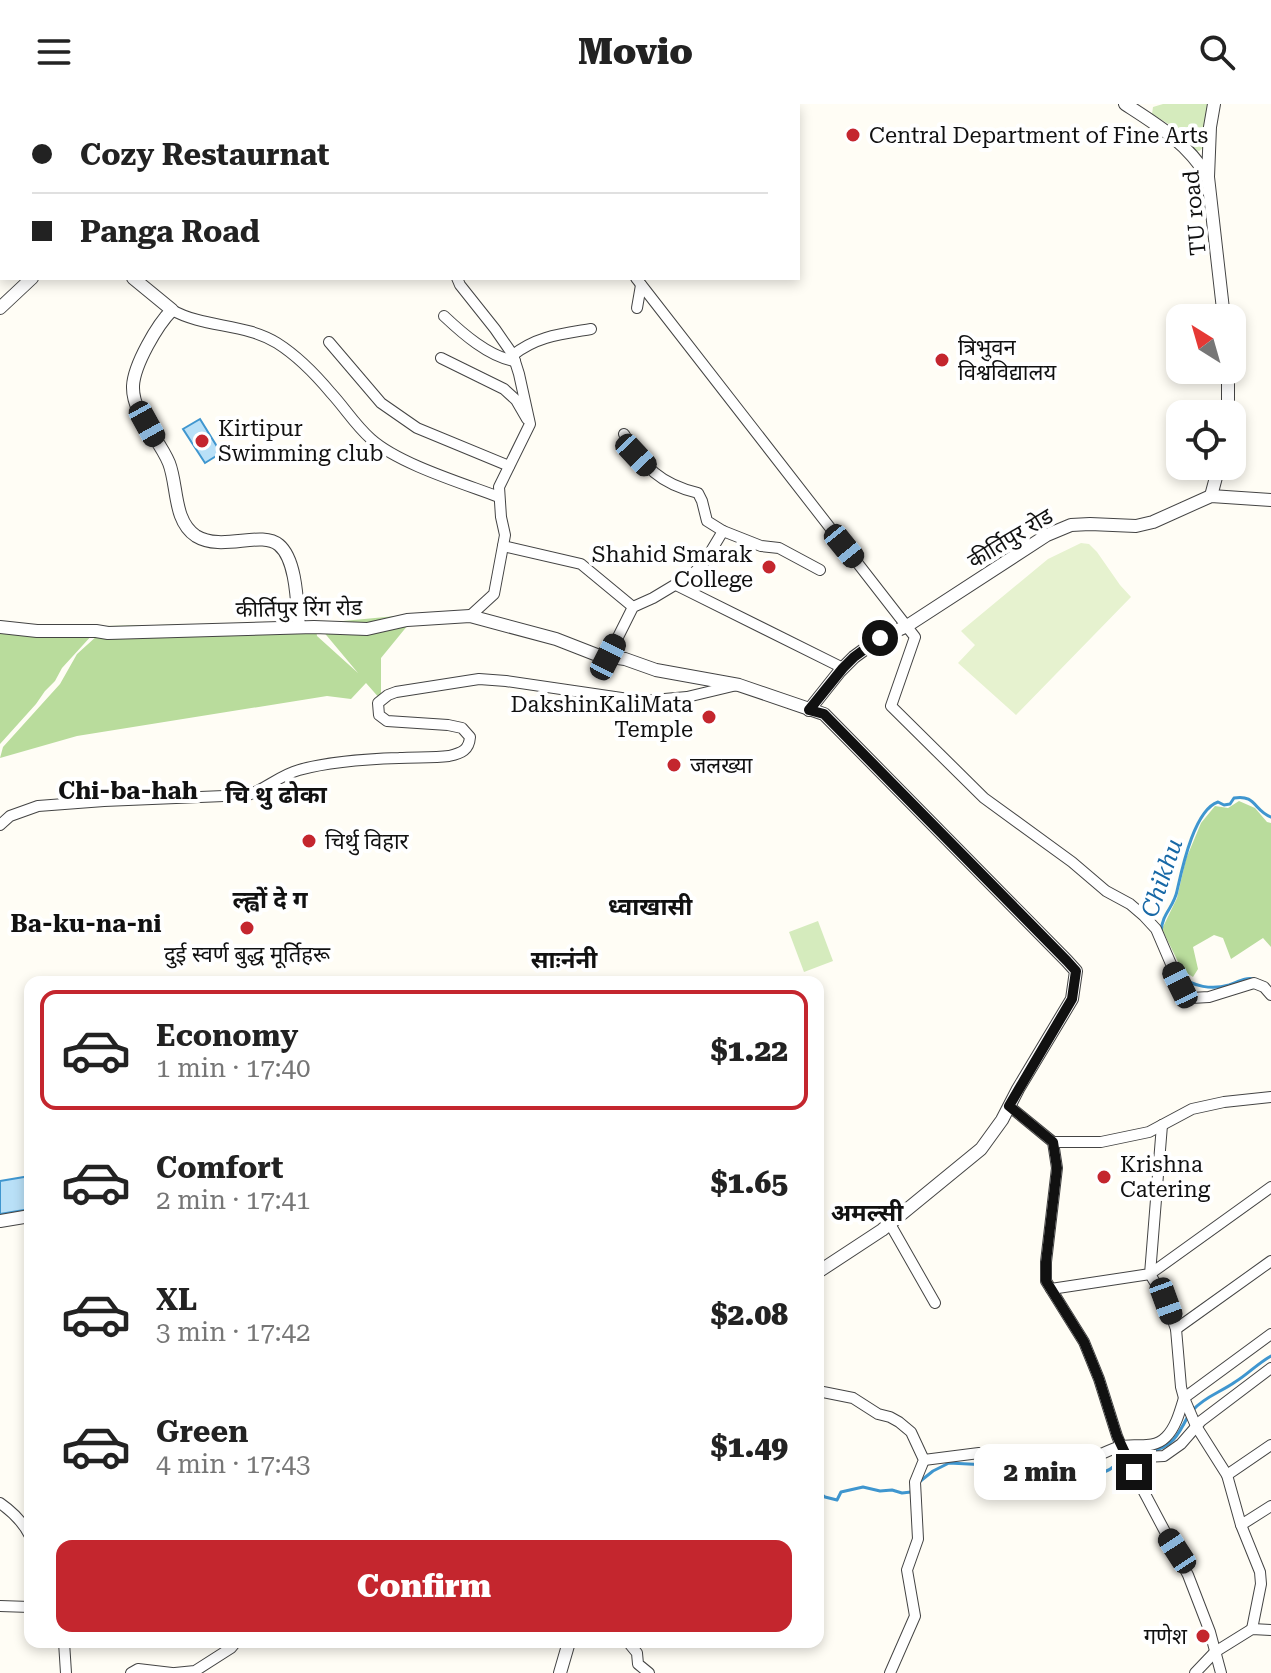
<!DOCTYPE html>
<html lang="en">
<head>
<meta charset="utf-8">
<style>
  :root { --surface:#fff; --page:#f6f6f6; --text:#222; --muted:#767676; --line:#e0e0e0; --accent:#c4262e }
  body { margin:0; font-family:"Roboto Serif","Noto Sans Devanagari",serif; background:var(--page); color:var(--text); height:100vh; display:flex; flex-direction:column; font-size:30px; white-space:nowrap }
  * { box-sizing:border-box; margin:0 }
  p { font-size:26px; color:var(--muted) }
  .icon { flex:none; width:44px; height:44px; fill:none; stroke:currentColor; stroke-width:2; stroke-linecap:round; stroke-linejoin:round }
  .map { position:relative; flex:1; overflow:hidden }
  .sheet { position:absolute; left:24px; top:872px; width:800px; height:672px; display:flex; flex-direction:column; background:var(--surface); border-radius:16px; box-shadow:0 4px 12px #0003 }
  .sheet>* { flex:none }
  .top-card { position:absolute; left:0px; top:0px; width:800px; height:176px; box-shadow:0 4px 12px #0003; display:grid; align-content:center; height:176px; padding:0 32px; background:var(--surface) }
  .needle { width:52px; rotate:323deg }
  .tools { position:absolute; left:1166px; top:200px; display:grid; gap:16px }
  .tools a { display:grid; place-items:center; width:80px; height:80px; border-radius:16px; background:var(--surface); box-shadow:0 4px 12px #0003; font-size:40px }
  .end { position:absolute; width:36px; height:36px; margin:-18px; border:10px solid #111; background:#fff; box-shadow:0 0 0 4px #fff }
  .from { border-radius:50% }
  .bubble { position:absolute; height:56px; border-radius:16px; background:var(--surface); box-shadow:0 4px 12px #0003; font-size:26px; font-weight:800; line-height:56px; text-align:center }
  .car { position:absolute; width:24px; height:48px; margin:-24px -12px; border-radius:10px; box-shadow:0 0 6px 2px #0007; background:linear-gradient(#222 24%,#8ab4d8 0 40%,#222 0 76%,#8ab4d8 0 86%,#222 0) }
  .top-card b { display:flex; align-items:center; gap:28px; height:76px; font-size:30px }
  .top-card b+b { border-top:2px solid var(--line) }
  .top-card i { width:20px; height:20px; background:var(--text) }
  ul { padding:14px 0 0; list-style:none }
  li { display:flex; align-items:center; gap:24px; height:120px; margin:0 16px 12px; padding:0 16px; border:4px solid transparent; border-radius:16px }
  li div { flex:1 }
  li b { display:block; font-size:30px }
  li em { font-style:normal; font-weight:800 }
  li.active { border-color:var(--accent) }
  li>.icon { width:72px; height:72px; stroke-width:1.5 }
  .primary-button { display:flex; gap:16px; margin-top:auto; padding:16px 32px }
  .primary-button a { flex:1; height:92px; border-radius:16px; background:var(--accent); color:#fff; font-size:32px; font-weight:800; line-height:92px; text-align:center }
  header { display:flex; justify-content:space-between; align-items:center; height:104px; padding:0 32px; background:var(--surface); font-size:36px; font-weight:800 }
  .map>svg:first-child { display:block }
  .green { fill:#d5ebbd }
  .forest { fill:#b9dc9c }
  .pitch { fill:#e6f2cf }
  .water { fill:#b9e0f7; stroke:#3f96cf; stroke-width:2 }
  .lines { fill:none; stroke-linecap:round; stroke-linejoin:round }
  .stream { stroke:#3f96cf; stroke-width:3 }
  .minor-casing { stroke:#444; stroke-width:12 }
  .tertiary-casing { stroke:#444; stroke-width:14 }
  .minor { stroke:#fff; stroke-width:10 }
  .tertiary { stroke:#fff; stroke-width:12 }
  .route { stroke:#111; stroke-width:10 }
  .poi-dot { fill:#c4262e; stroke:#fff; stroke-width:3 }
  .labels { text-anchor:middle; stroke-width:8; stroke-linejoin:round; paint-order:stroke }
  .poi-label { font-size:22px; fill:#111; stroke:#fff; text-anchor:start }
  .street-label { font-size:22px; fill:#111; stroke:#fff }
  .neighbourhood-label { font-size:24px; font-weight:bold; fill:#111; stroke:#fff }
  .water-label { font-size:24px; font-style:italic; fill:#1768a6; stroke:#fff }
</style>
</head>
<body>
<header><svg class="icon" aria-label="menu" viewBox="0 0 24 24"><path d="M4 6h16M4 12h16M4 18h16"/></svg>Movio<svg class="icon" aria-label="search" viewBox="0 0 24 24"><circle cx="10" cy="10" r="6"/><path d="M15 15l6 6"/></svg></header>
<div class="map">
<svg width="1271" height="1569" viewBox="0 0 1271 1569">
  <rect width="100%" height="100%" fill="#fffdf5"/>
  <g class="green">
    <path d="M1163,0h44l-3,43 -5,4 -5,-1 -24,-25 -18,-11 1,-7z"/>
    <path d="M818,817l15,40 -29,11 -15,-40z"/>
  </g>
  <g class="forest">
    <path d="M417,510l-36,44v42l-15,-17 -15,16 -24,-3 -250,40 -77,22 3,-11 57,-63 17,-30 21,-19 5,-9 212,-4 2,14 41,37 -36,-43v-7z"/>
    <path d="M0,522l93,8 -31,34 -7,13 -10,10 -9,13 -36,40z"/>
    <path d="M1239,697l16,7 12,14 4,1v124l-8,-9 -32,21 -8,-21 -9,-3 -21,12 5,22 -5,8 -11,-7 -20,-41 15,-31 9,-39 15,-36 14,-17 13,2z"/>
  </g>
  <path class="pitch" d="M1081,439l8,1 8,8 23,33 11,12 -115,118 -58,-52 17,-18 -14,-14 87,-72z"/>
  <g class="water">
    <path d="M200,315l21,34 -16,10 -22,-34z"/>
    <path d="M30,1072v33l-30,5v-33z"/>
  </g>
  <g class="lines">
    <g class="stream">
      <path d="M1161,828c1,-19 13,-25 16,-41 5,-22 17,-81 41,-89l6,3 6,-1 4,-6c22,-4 20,13 37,19"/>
      <path d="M1179,871c14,12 33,15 50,10 9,-3 16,-8 25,-6"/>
      <path d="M1193,1306c11,-13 28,-18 42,-28 12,-7 23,-19 36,-26"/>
      <path d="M1149,1348c23,-5 29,-16 39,-36"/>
      <path d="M1053,1373c24,4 54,1 70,-19"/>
      <path d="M918,1379l15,-12 16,-8 39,2"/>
      <path d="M818,1388l7,5 12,3 4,-8 22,-5 17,4 12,-1 10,3 9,-1"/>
    </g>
    <g class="minor-casing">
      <g id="minor">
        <path d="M506,0l1,2"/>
        <path d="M328,2l3,-2"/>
        <path d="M457,174l3,7 35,44 18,26 6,19 11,50 -31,63 2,30 4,18 -11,59 -24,22"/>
        <path d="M636,174l279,359 -24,69 93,92 88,64 34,29 24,13 14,12 12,13 24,56 11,13 18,-1 45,-14 10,4 7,8"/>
        <path d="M637,204l4,-23"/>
        <path d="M172,206c32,18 73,13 105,33 19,12 39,32 54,50 14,15 24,32 40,46 28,25 91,44 128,58"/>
        <path d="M444,212c18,17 45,41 71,45"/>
        <path d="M329,238l52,61 36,25 92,38"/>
        <path d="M513,251c24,-19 48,-21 78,-26"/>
        <path d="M441,254l63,31 12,11 11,19"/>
        <path d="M624,330c20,33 36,50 74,59l4,8 5,20 16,10 38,15 18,2 41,22"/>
        <path d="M503,442l78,18 52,43"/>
        <path d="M676,481l167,83"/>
        <path d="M608,553l25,-50 20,-9 40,-24 12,-13 18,-30"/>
        <path d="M0,721l10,-9 28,-10 66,-5 144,-6c18,-6 32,-20 51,-25 32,-9 67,-11 100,-12 16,-1 34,0 50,-2 13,-3 20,-6 21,-19l-8,-9 -14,-3 -61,-4 -8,-6 -1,-12 10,-8 8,-3 83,-13 27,2 136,20 45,-4 50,-12"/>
        <path d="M1009,1002l44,36 4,26 -11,94v19l38,61 15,37 18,57 9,22 62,117 22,57 11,41"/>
        <path d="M1053,1038h48l48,-10 43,-23 32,-7 47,-5"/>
        <path d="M1271,1083l-121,87 16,27 10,28 5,58 3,11 12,28 31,49 14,50 30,-19"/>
        <path d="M890,1120l45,79"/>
        <path d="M1051,1185l99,-15 12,-149"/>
        <path d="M1176,1225l95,-68"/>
        <path d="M818,1287l35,7 25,16 12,3 9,5 12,10 13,28 -9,22 3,57 -11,31 8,46 -25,57"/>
        <path d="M1126,1354l38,-2 17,-12 20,-23 70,-53"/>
        <path d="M924,1356l55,-7c8,4 12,10 20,14 6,4 17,7 24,8 39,4 62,-16 95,-28 16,-5 34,4 48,-10 10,-10 14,-26 18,-39l87,-64"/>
        <path d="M1227,1371l44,-30"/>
        <path d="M0,1399c13,9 23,19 30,33"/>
        <path d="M1241,1421l19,47 1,12 -9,45"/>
        <path d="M0,1502l30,1"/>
        <path d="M64,1538l2,31"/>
        <path d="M628,1538l9,11 1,11 11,9"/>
        <path d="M131,1569l7,-4 34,4"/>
        <path d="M175,1569l20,-2 36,-23 5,-6"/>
        <path d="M1195,1569l20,-21 37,-23 19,1"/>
      </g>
    </g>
    <g class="tertiary-casing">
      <g id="tertiary">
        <path d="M1125,0c34,22 61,38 83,73"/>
        <path d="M1214,0l-4,23 -2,50 16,141"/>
        <path d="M72,2l1,-2"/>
        <path d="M0,83l2,1"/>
        <path d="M133,174l39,32c-15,15 -38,55 -39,76 -1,28 26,52 36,77 9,23 4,58 27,73 26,16 65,-6 83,9 18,15 18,60 20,82"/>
        <path d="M0,204l32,-30"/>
        <path d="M1228,266v44"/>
        <path d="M1211,392l8,-30"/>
        <path d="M0,523l37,4h59l12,2 206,-6 53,2 40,-9 63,-4 86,23 41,16 28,4 31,11 83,15 85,29 243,247 9,10 -4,28 -54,90 -16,31 -21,29 -99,81 -64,42"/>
        <path d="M809,606l31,-39 14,-14 26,-19 27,-12 140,-91 24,-10 19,-1 46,2 17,-4 58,-26 60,4"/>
        <path d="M0,1117l30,-5"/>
        <path d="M560,1569l9,-31"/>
      </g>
    </g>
    <use href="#minor" class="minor"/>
    <use href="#tertiary" class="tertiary"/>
  </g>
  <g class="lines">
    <path class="route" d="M880,534l-26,19 -11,11 -34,42 15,4 243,247 9,10 -4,28 -63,107 44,36 4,26 -11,94v19l38,61 15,37 18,57 17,36"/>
  </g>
  <g class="poi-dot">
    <circle cx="853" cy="31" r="8"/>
    <circle cx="942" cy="256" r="8"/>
    <circle cx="202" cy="337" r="8"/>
    <circle cx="769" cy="463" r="8"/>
    <circle cx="709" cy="613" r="8"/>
    <circle cx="674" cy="661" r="8"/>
    <circle cx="309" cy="737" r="8"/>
    <circle cx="247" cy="824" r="8"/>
    <circle cx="1104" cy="1073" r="8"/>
    <circle cx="1203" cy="1532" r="8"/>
  </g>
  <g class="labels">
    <g class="poi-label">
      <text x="869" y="39">Central Department of Fine Arts</text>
      <text x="958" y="251">त्रिभुवन<tspan x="958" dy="25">विश्वविद्यालय</tspan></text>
      <text x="218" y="332">Kirtipur<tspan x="218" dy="25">Swimming club</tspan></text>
      <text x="753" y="458" text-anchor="end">Shahid Smarak<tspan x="753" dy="25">College</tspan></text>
      <text x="693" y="608" text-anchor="end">DakshinKaliMata<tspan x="693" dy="25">Temple</tspan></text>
      <text x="690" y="669">जलख्या</text>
      <text x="325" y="745">चिर्थु विहार</text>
      <text x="247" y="858" text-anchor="middle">दुई स्वर्ण बुद्ध मूर्तिहरू</text>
      <text x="1120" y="1068">Krishna<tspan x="1120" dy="25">Catering</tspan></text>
      <text x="1187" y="1540" text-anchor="end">गणेश</text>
    </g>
    <g class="street-label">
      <text transform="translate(1194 109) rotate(-95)" y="8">TU road</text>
      <text transform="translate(1010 434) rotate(-31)" y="8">कीर्तिपुर रोड</text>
      <text transform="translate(299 504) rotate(-1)" y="8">कीर्तिपुर रिंग रोड</text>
    </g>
    <g class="neighbourhood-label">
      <text x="128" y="695">Chi-ba-hah</text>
      <text x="276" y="699">चि थु ढोका</text>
      <text x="270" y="804">ल्ह्वों दे ग</text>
      <text x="650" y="811">ध्वाखासी</text>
      <text x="86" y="828">Ba-ku-na-ni</text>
      <text x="564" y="864">साःनंनी</text>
      <text x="867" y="1117">अमल्सी</text>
    </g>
    <g class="water-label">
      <text transform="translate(1162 774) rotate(-71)" y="8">Chikhu</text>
    </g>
  </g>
</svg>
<div class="tools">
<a><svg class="needle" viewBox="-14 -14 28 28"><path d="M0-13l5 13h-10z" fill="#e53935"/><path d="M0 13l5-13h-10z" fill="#767676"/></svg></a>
<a><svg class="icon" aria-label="locate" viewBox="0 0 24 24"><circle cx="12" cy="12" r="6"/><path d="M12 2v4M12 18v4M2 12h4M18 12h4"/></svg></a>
</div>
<i class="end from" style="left:880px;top:534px"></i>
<i class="end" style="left:1134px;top:1368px"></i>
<div class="bubble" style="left:974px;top:1340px;width:132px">2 min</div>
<i class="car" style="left:147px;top:320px;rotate:151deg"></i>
<i class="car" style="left:636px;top:351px;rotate:137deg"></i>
<i class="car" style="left:844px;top:442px;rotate:141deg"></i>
<i class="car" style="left:608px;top:553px;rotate:27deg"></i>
<i class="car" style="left:1180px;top:881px;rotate:334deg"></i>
<i class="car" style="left:1166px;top:1197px;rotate:160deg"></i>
<i class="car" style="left:1177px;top:1447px;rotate:327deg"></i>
<div class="top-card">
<b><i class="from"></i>Cozy Restaurnat</b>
<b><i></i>Panga Road</b>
</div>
<section class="sheet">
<ul>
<li class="active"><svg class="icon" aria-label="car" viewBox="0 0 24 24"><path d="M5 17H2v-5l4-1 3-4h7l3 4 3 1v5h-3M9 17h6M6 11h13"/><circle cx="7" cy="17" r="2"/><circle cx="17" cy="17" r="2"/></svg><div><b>Economy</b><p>1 min · 17:40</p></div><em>$1.22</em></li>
<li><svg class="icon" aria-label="car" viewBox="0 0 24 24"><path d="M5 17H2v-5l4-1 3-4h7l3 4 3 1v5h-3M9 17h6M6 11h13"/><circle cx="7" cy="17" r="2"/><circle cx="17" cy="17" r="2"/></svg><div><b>Comfort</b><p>2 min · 17:41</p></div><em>$1.65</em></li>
<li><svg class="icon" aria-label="car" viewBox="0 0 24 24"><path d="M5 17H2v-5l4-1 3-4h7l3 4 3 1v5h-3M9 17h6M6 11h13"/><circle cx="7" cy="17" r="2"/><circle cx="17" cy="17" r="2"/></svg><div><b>XL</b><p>3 min · 17:42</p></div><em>$2.08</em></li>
<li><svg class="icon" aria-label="car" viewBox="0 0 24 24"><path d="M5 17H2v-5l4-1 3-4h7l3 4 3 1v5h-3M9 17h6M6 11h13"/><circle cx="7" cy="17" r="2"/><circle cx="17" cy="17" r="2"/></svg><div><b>Green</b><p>4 min · 17:43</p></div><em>$1.49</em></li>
</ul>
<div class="primary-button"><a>Confirm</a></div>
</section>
</div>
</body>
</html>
